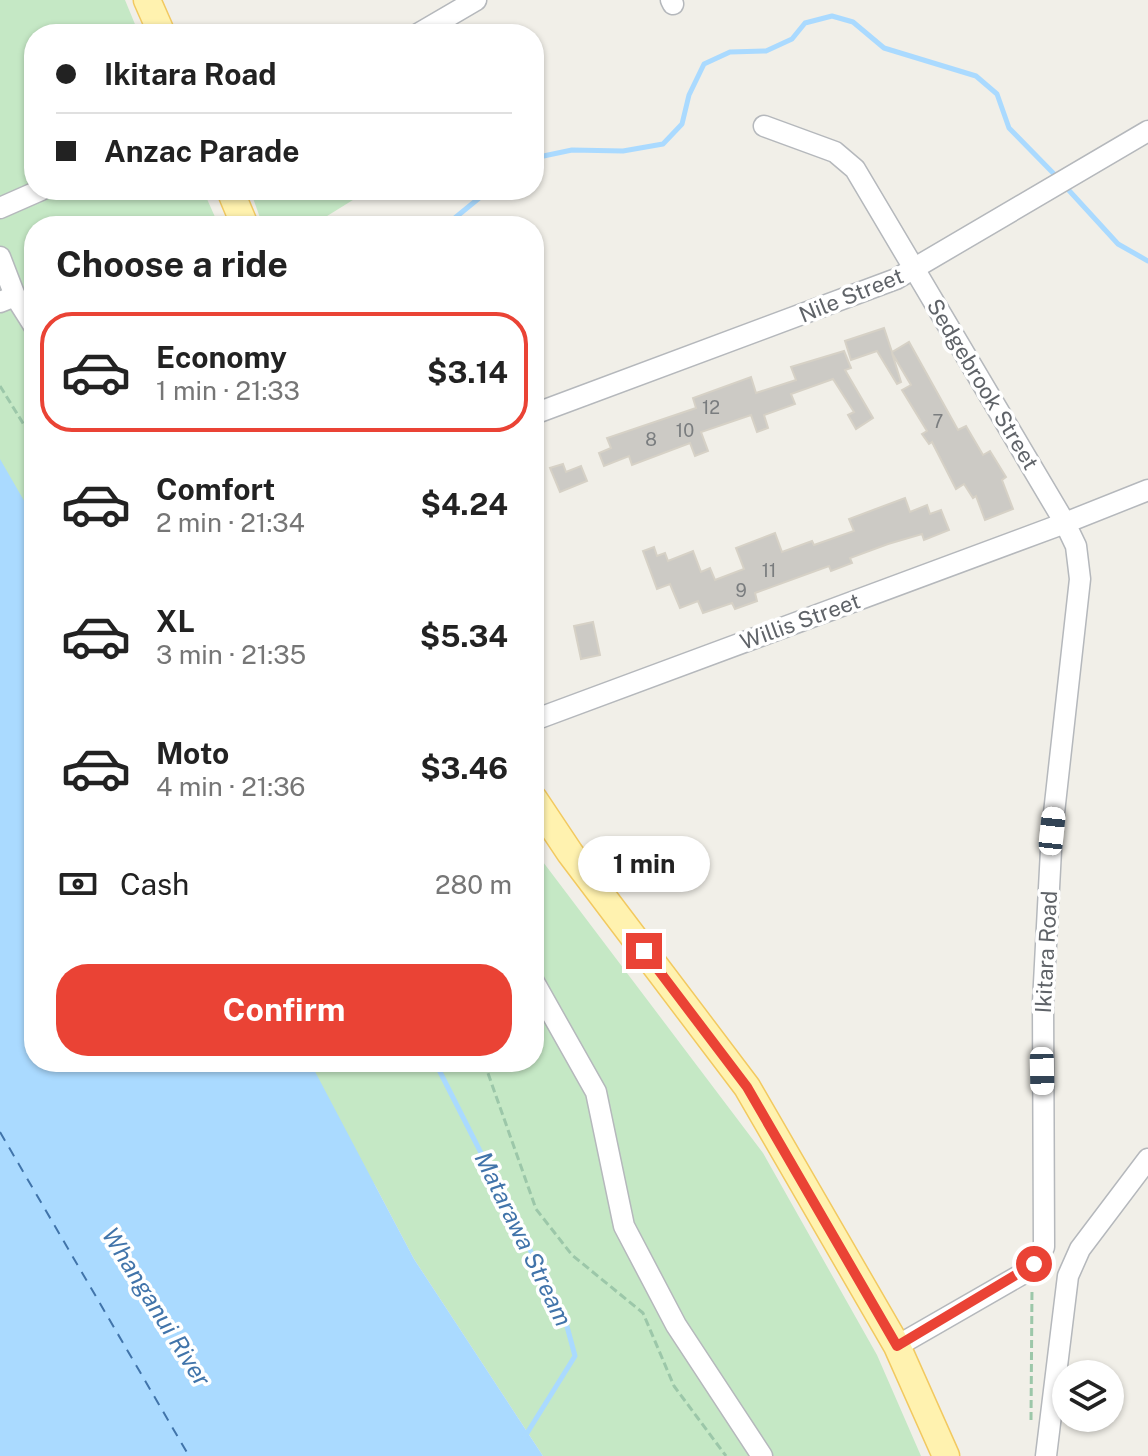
<!DOCTYPE html>
<html lang="en">
<head>
<meta charset="utf-8">
<style>
  :root { --surface:#fff; --page:#f2f2f2; --text:#222; --muted:#767676; --line:#e0e0e0; --accent:#ea4335 }
  body { margin:0; font-family:"Public Sans",sans-serif; background:var(--page); color:var(--text); height:100vh; display:flex; flex-direction:column; font-size:30px; white-space:nowrap }
  * { box-sizing:border-box; margin:0 }
  p { font-size:26px; color:var(--muted) }
  .icon { flex:none; width:44px; height:44px; fill:none; stroke:currentColor; stroke-width:2; stroke-linecap:round; stroke-linejoin:round }
  .map { position:relative; flex:1; overflow:hidden }
  .sheet { position:absolute; left:24px; top:216px; width:520px; height:856px; display:flex; flex-direction:column; background:var(--surface); border-radius:32px; box-shadow:0 2px 6px #0004 }
  .sheet>* { flex:none }
  .banner { position:absolute; left:24px; top:24px; width:520px; height:176px; border-radius:32px; box-shadow:0 2px 6px #0004; display:grid; align-content:center; height:176px; padding:0 32px; background:var(--surface) }
  .fabs { position:absolute; left:1052px; top:1360px; display:grid; gap:16px }
  .fabs a { display:grid; place-items:center; width:72px; height:72px; border-radius:50%; background:var(--surface); box-shadow:0 2px 6px #0004; font-size:40px }
  .end { position:absolute; width:36px; height:36px; margin:-18px; border:10px solid #ea4335; background:#fff; box-shadow:0 0 0 4px #fff }
  .from { border-radius:50% }
  .bubble { position:absolute; height:56px; border-radius:28px; background:var(--surface); box-shadow:0 2px 6px #0004; font-size:26px; font-weight:700; line-height:56px; text-align:center }
  .car { position:absolute; width:24px; height:48px; margin:-24px -12px; border-radius:10px; box-shadow:0 0 6px 2px #0007; background:linear-gradient(#fff 24%,#345 0 40%,#fff 0 76%,#345 0 86%,#fff 0) }
  .banner b { display:flex; align-items:center; gap:28px; height:76px; font-size:30px }
  .banner b+b { border-top:2px solid var(--line) }
  .banner i { width:20px; height:20px; background:var(--text) }
  ul { padding:0; list-style:none }
  li { display:flex; align-items:center; gap:24px; height:120px; margin:0 16px 12px; padding:0 16px; border:4px solid transparent; border-radius:32px }
  li div { flex:1 }
  li b { display:block; font-size:30px }
  li em { font-style:normal; font-weight:700 }
  li.selected { border-color:var(--accent) }
  li>.icon { width:72px; height:72px; stroke-width:1.5 }
  h2 { padding:0 32px; font-size:36px; line-height:96px }
  .pay { display:flex; align-items:center; gap:20px; height:88px; padding:0 32px; font-size:30px }
  .pay p { margin-inline-start:auto }
  .action { display:flex; gap:16px; margin-top:auto; padding:16px 32px }
  .action a { flex:1; height:92px; border-radius:32px; background:var(--accent); color:#fff; font-size:32px; font-weight:700; line-height:92px; text-align:center }
  .map>svg:first-child { display:block }
  .green { fill:#c5e8c5 }
  .water { fill:#aadaff }
  .lines { fill:none; stroke-linecap:round; stroke-linejoin:round }
  .stream { stroke:#aadaff; stroke-width:5 }
  .ferry { stroke:#4174aa; stroke-width:2; stroke-dasharray:10 8; stroke-linecap:butt }
  .building { fill:#cccac5; stroke:#d6d1c6; stroke-width:2 }
  .minor-casing { stroke:#b5b8bc; stroke-width:23 }
  .major-casing { stroke:#f2c960; stroke-width:29 }
  .path { stroke:#9cc7a9; stroke-width:3; stroke-dasharray:8 4; stroke-linecap:butt }
  .minor { stroke:#fff; stroke-width:20 }
  .major { stroke:#fff2af; stroke-width:26 }
  .route { stroke:#ea4335; stroke-width:10 }
  .labels { text-anchor:middle; stroke-width:7; stroke-linejoin:round; paint-order:stroke }
  .number-label { font-size:18px; fill:#7a7d7f }
  .street-label { font-size:22px; fill:#5f6368; stroke:#fff }
  .water-label { font-size:24px; font-style:italic; fill:#4174aa; stroke:#fff }
</style>
</head>
<body>
<div class="map">
<svg width="1148" height="1456" viewBox="0 0 1148 1456">
  <rect width="100%" height="100%" fill="#f1efe8"/>
  <g class="green">
    <path d="M0,0h125l14,34h-105v156h169l16,36h-185v332l-34,-72z"/>
    <path d="M250,190h119l-58,36h-48z"/>
    <path d="M534,850l229,303 114,202 44,101h-378l-129,-197 -38,-72 -80,-125h238z"/>
  </g>
  <path class="water" d="M0,459l34,59v544h276l104,197 129,197h-543z"/>
  <g class="lines">
    <g class="stream">
      <path d="M534,158l38,-8 51,1 40,-7 19,-20 7,-29 15,-31 26,-12 36,-1 26,-12 13,-16 27,-7 21,6 31,26 92,28 21,18 12,34 48,49"/>
      <path d="M1064,185l54,59 30,17"/>
      <path d="M445,226l44,-36"/>
      <path d="M435,1062l130,257 10,37 -51,82"/>
    </g>
    <path class="ferry" d="M0,1132l189,324"/>
  </g>
  <g class="building">
    <path d="M884,328l8,24 17,-10 49,88 8,-4 17,29 7,-4 16,26 -4,3 11,29 -28,11 -9,-24 -3,2 -9,-14 -8,5 -24,-47 -3,2 -7,-10 5,-3 -25,-41 9,-5 -19,-32 9,29 -4,2 -20,-33 -26,9 -6,-19z"/>
    <path d="M844,351l7,17 -6,2 28,48 -17,11 -8,-14 6,-3 -21,-33 -42,15 4,10 -31,11 4,13 -11,4 -6,-17 -50,17 7,19 -13,5 -5,-13 -58,22 -3,-9 -25,10 -5,-13 12,-5 -4,-10 89,-30 -3,-10 58,-21 5,16 40,-13 -5,-13z"/>
    <path d="M563,464l3,8 15,-6 6,15 -27,11 -10,-24z"/>
    <path d="M905,498l5,14 17,-7 3,9 11,-4 8,20 -25,10 -2,-6 -34,10 -38,14 2,5 -21,8 -2,-5 -74,27 2,8 -22,8 -3,-6 -29,10 -5,-12 -18,7 -10,-24 -13,5 -14,-38 11,-4 3,9 8,-3 3,8 25,-10 8,21 9,-4 5,12 29,-11 -8,-21 39,-15 7,19 30,-11 2,4 40,-14 -5,-12z"/>
    <path d="M593,622l7,33 -19,4 -7,-33z"/>
  </g>
  <g class="lines">
    <g class="minor-casing">
      <g id="minor">
        <path d="M671,0l2,4"/>
        <path d="M418,34l58,-34"/>
        <path d="M0,208l41,-18"/>
        <path d="M0,257l15,39 -15,6"/>
        <path d="M15,296l19,30"/>
        <path d="M534,414l362,-135 252,-148"/>
        <path d="M534,720l531,-197 -210,-354 -20,-17 -71,-26"/>
        <path d="M534,982l62,110 28,134 52,99 86,131"/>
        <path d="M897,1346l127,-73 10,-9 10,-17 -1,-245 9,-171 28,-252 -4,-33 -11,-23 83,-33"/>
        <path d="M1046,1456l22,-180 12,-27 68,-90"/>
      </g>
    </g>
    <g class="major-casing">
      <g id="major">
        <path d="M147,0l15,34"/>
        <path d="M230,190l15,36"/>
        <path d="M534,799l36,54 177,234 150,259 49,110"/>
      </g>
    </g>
    <g class="path">
      <path d="M0,386l34,55"/>
      <path d="M484,1062l52,147 36,46 71,58 31,73 52,70"/>
      <path d="M1031,1420l1,-132"/>
    </g>
    <use href="#minor" class="minor"/>
    <use href="#major" class="major"/>
  </g>
  <g class="lines">
    <path class="route" d="M644,951l103,136 150,259 137,-82"/>
  </g>
  <g class="labels">
    <g class="number-label">
      <text x="711" y="414">12</text>
      <text x="938" y="428">7</text>
      <text x="685" y="437">10</text>
      <text x="651" y="446">8</text>
      <text x="769" y="577">11</text>
      <text x="741" y="597">9</text>
    </g>
    <g class="street-label">
      <text transform="translate(851 295) rotate(-22)" y="8">Nile Street</text>
      <text transform="translate(983 384) rotate(59)" y="8">Sedgebrook Street</text>
      <text transform="translate(800 621) rotate(-20)" y="8">Willis Street</text>
      <text transform="translate(1046 952) rotate(-87)" y="8">Ikitara Road</text>
    </g>
    <g class="water-label">
      <text transform="translate(523 1239) rotate(64)" y="8">Matarawa Stream</text>
      <text transform="translate(156 1307) rotate(58)" y="8">Whanganui River</text>
    </g>
  </g>
</svg>
<div class="fabs">
<a><svg class="icon" aria-label="layers" viewBox="0 0 24 24"><path d="M12 4l9 5-9 5-9-5zM3 14l9 5 9-5"/></svg></a>
</div>
<i class="end from" style="left:1034px;top:1264px"></i>
<i class="end" style="left:644px;top:951px"></i>
<div class="bubble" style="left:578px;top:836px;width:132px">1 min</div>
<i class="car" style="left:1052px;top:831px;rotate:6deg"></i>
<i class="car" style="left:1042px;top:1071px;rotate:179deg"></i>
<div class="banner">
<b><i class="from"></i>Ikitara Road</b>
<b><i></i>Anzac Parade</b>
</div>
<section class="sheet">
<h2>Choose a ride</h2>
<ul>
<li class="selected"><svg class="icon" aria-label="car" viewBox="0 0 24 24"><path d="M5 17H2v-5l4-1 3-4h7l3 4 3 1v5h-3M9 17h6M6 11h13"/><circle cx="7" cy="17" r="2"/><circle cx="17" cy="17" r="2"/></svg><div><b>Economy</b><p>1 min · 21:33</p></div><em>$3.14</em></li>
<li><svg class="icon" aria-label="car" viewBox="0 0 24 24"><path d="M5 17H2v-5l4-1 3-4h7l3 4 3 1v5h-3M9 17h6M6 11h13"/><circle cx="7" cy="17" r="2"/><circle cx="17" cy="17" r="2"/></svg><div><b>Comfort</b><p>2 min · 21:34</p></div><em>$4.24</em></li>
<li><svg class="icon" aria-label="car" viewBox="0 0 24 24"><path d="M5 17H2v-5l4-1 3-4h7l3 4 3 1v5h-3M9 17h6M6 11h13"/><circle cx="7" cy="17" r="2"/><circle cx="17" cy="17" r="2"/></svg><div><b>XL</b><p>3 min · 21:35</p></div><em>$5.34</em></li>
<li><svg class="icon" aria-label="car" viewBox="0 0 24 24"><path d="M5 17H2v-5l4-1 3-4h7l3 4 3 1v5h-3M9 17h6M6 11h13"/><circle cx="7" cy="17" r="2"/><circle cx="17" cy="17" r="2"/></svg><div><b>Moto</b><p>4 min · 21:36</p></div><em>$3.46</em></li>
</ul>
<div class="pay"><svg class="icon" aria-label="cash" viewBox="0 0 24 24"><path d="M3 7h18v10H3z"/><circle cx="12" cy="12" r="2"/></svg>Cash<p>280 m</p></div>
<div class="action"><a>Confirm</a></div>
</section>
</div>
</body>
</html>
